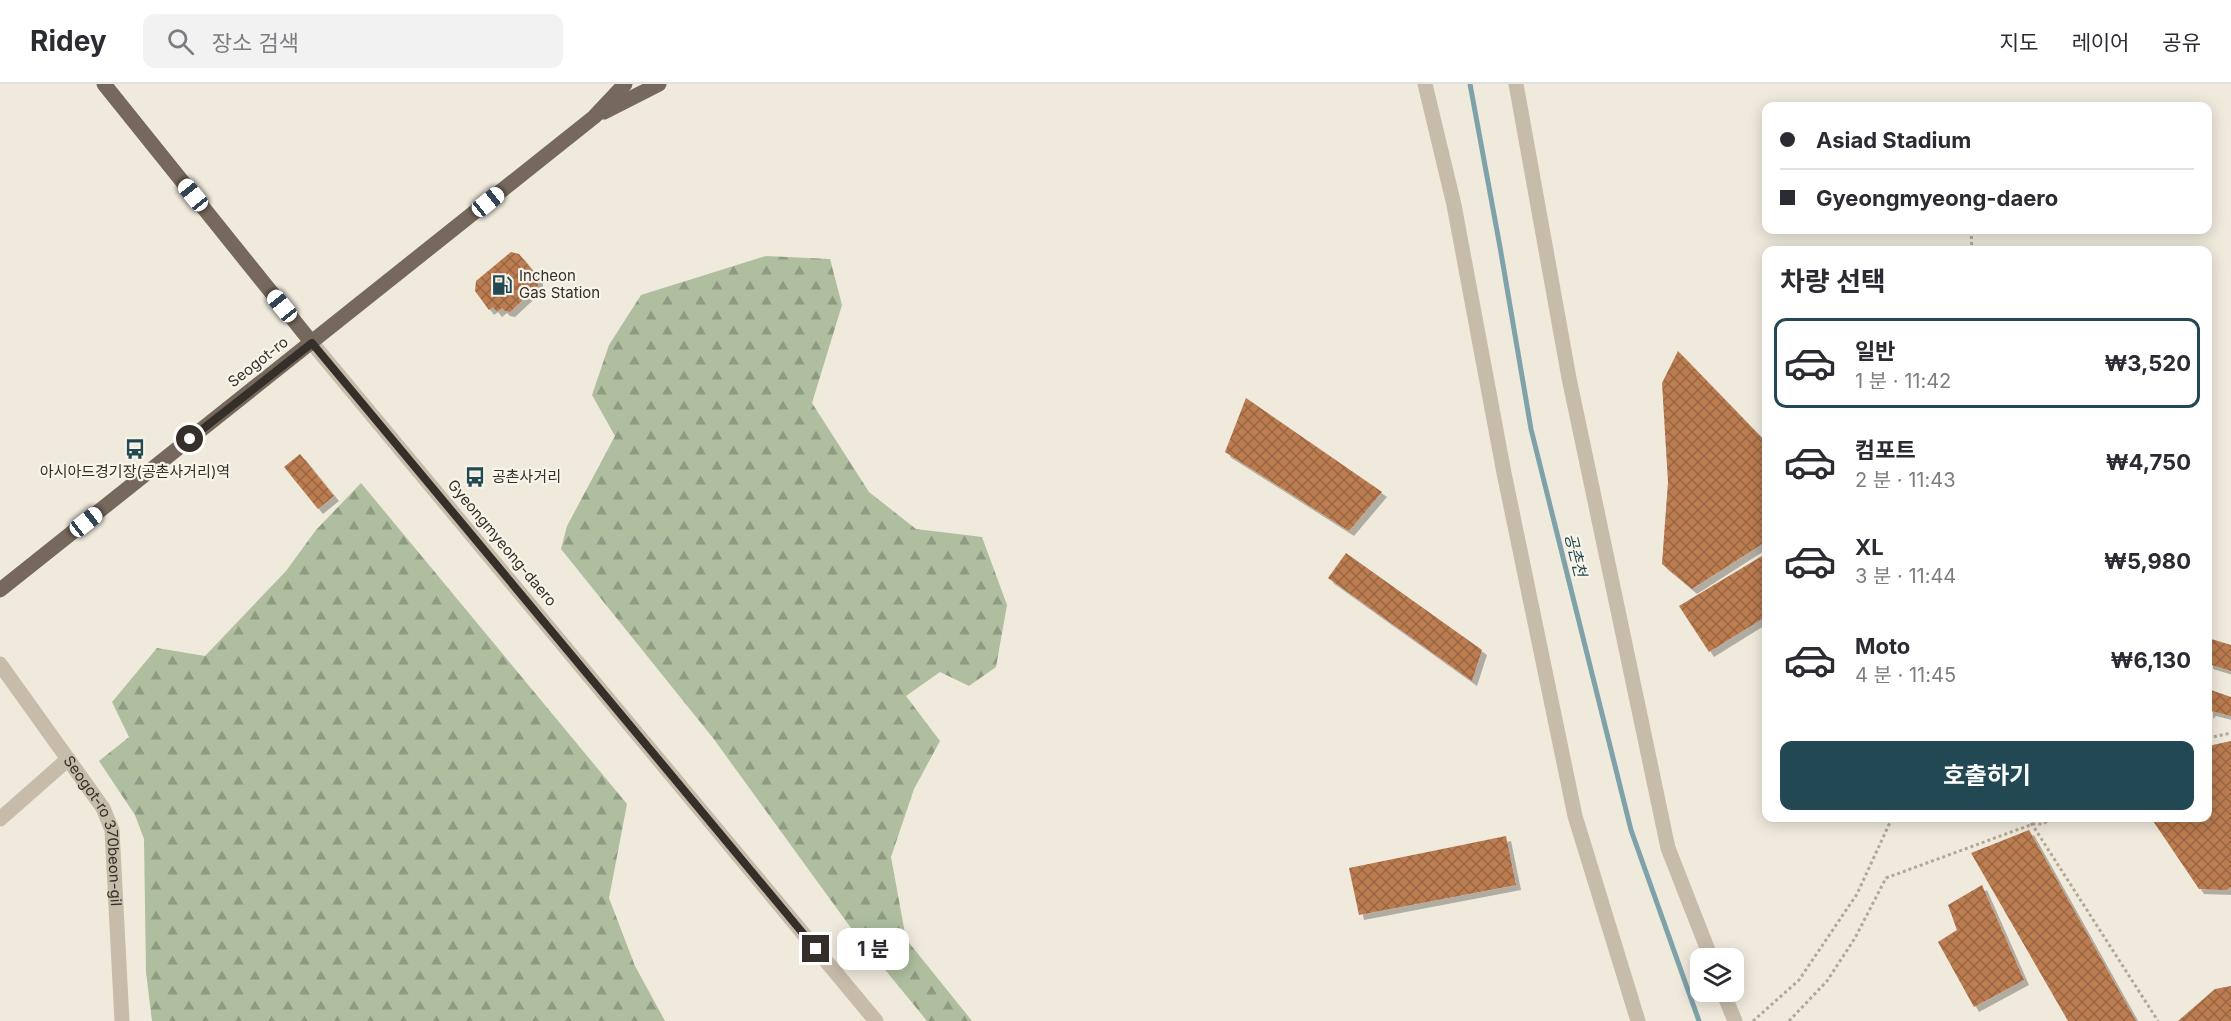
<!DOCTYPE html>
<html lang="ko">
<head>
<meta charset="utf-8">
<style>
  :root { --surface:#fff; --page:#f2f2f3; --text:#2b2b33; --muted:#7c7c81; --line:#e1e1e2; --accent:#224853 }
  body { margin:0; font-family:Inter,"Noto Sans KR",sans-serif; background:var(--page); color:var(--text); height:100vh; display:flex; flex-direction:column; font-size:22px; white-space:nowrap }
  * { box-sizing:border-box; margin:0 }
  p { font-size:20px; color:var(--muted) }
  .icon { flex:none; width:33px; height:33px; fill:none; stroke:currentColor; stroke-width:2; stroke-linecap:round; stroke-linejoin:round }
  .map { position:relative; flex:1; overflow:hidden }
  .panel { position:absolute; left:1762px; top:162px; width:450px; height:576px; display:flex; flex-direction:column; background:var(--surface); border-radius:12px; box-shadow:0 3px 15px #0003 }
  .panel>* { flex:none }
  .hud { position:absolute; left:1762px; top:18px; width:450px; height:132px; border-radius:12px; box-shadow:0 3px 15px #0003; display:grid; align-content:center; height:132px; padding:0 18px; background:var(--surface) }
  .fabs { position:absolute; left:1690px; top:864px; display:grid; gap:12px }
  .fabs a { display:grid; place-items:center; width:54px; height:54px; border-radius:12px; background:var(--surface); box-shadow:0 3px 15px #0003; font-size:30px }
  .end { position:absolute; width:27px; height:27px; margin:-14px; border:8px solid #352f29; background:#fff; box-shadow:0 0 0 3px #fff }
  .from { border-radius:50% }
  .bubble { position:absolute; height:42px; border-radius:12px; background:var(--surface); box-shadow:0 3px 15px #0003; font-size:20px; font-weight:700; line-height:42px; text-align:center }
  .car { position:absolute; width:18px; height:36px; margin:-18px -9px; border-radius:8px; box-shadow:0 0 4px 2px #0007; background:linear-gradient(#fff 24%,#345 0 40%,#fff 0 76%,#345 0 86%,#fff 0) }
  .hud b { display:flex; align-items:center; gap:21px; height:57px; font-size:22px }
  .hud b+b { border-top:2px solid var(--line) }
  .hud i { width:15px; height:15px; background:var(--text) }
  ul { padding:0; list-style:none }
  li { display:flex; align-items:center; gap:18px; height:90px; margin:0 12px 9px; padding:0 6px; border:3px solid transparent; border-radius:12px }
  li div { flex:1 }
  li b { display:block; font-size:22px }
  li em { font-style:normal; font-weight:700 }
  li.on { border-color:var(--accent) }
  li>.icon { width:54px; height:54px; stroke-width:1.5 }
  h2 { padding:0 18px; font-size:27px; line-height:72px }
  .primary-button { display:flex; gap:12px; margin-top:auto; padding:12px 18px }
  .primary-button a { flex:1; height:69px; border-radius:12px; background:var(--accent); color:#fff; font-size:24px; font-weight:700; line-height:69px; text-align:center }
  header { display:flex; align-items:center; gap:36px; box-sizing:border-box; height:84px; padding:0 30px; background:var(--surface); border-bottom:2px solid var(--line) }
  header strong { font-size:28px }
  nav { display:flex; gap:33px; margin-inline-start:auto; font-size:21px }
  .search { width:420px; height:54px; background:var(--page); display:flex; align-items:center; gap:15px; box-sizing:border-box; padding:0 21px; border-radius:12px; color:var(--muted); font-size:22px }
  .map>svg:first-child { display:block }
  .forest { fill:url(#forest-firs) }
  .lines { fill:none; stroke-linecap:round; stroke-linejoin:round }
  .stream { stroke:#7fa2aa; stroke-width:5 }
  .building { fill:url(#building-cross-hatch); filter:url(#shadow) }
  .path { stroke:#b3a695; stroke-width:3; stroke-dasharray:3 3; stroke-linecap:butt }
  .minor { stroke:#c7bcaa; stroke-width:15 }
  .major { stroke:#76685c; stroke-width:15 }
  .route { stroke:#352f29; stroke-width:8 }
  .labels { text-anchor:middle; stroke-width:4.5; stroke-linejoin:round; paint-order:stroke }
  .poi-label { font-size:15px; fill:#352f29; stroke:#f8f4e9; text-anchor:start }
  .street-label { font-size:15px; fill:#352f29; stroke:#f8f4e9 }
  .water-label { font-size:16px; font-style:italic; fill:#224853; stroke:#f8f4e9 }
</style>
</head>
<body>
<header>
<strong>Ridey</strong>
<div class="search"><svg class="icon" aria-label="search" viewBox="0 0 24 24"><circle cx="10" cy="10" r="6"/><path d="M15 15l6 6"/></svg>장소 검색</div>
<nav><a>지도</a><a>레이어</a><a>공유</a></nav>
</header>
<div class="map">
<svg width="2231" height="937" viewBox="0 0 2231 937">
  <defs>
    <pattern id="forest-firs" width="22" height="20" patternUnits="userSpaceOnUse" patternTransform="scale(1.5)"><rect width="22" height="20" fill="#aebe9f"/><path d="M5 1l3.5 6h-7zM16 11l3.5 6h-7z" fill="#8e9b82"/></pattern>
    <pattern id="building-cross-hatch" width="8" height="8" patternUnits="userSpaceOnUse" patternTransform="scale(1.5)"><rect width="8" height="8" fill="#bb7b50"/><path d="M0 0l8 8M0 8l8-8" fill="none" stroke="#996542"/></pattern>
    <filter id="shadow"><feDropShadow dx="5" dy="5" stdDeviation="0" flood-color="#0004"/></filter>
  </defs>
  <rect width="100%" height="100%" fill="#f0eadd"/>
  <g class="forest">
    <path d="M766,172l64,3 12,46 -30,98 57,89 47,37 66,8 25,68 -11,62 -27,19 -29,-14 -34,24 34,45 -26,48 -23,68 15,82 66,82h-45l-76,-93 -138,-190 -152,-189 6,-23 48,-90 -23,-41 17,-50 32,-50z"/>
    <path d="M361,399l266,321 -18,94 26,68 30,55h-513l-6,-49 -2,-133 -9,-24 -36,-54 30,-24 -17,-35 45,-54 48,8 81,-85 30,-41z"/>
  </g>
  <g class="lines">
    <path class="stream" d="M1470,0l30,163 31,182 100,401 68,191"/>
  </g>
  <g class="building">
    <path d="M511,168l8,2 19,23v9l-28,26 -5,-1 -3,-3 -5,4 -4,-5 -4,3 -14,-19 1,-10z"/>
    <path d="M1678,267l89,92v98l-75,48 -30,-25 6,-82 -6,-99z"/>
    <path d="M1246,314l136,94 -33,39 -124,-79z"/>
    <path d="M300,370l34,42 -16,13 -34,-42z"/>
    <path d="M1346,469l136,97 -10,31 -144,-103z"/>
    <path d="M1767,469v63l-58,36 -30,-46z"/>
    <path d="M2208,554l23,7v26l-23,-7z"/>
    <path d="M2208,605l23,8v19l-20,-5 -3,3z"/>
    <path d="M2231,657v146l-4,3 -28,-1 -48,-71h57v-72z"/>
    <path d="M2029,746l107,191h-68l-97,-168z"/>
    <path d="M1506,752l10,49 -157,30 -10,-47z"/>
    <path d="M1982,801l42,95 -50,27 -36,-65 19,-12 -9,-25z"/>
    <path d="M2231,902v35h-53l37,-32z"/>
  </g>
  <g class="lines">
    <g class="path">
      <path d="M1971,146l1,20"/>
      <path d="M2208,654l23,-5"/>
      <path d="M2028,734l130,203"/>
      <path d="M1753,937l46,-41 58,-86 35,-76"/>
      <path d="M1789,937l38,-40 28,-43 31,-60 147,-54h10l9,-6"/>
    </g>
    <g class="minor">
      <path d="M1425,0l29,121 50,268 71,343 63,205"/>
      <path d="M1516,0l53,294 99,470 43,110"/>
      <path d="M312,259l564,678"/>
      <path id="s1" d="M0,580l103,144 9,22 10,191"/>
      <path d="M0,735l67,-59"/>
      <path d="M1723,908l12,29"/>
    </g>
    <g class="major">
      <path d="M104,0l208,259"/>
      <path d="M604,28l55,-28"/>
      <path d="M0,506l594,-473 31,-33"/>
    </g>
  </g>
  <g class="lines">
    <path class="route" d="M190,355l122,-96 504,606"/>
  </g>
  <defs>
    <g id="fuel-bare" transform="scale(1.62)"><path d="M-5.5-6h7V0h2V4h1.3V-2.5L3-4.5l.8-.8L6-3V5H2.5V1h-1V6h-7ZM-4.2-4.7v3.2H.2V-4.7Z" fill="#224853" stroke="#f8f4e9" stroke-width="2.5" paint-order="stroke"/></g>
    <g id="bus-bare" transform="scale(1.62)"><path d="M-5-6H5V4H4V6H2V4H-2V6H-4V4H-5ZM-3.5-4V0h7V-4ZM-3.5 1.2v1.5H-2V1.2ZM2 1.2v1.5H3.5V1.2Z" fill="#224853" stroke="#f8f4e9" stroke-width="2.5" paint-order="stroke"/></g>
  </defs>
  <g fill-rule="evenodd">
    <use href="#fuel-bare" x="502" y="201"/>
    <use href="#bus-bare" x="135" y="365"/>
    <use href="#bus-bare" x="475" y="393"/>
  </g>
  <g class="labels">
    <g class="poi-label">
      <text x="519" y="197">Incheon<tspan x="519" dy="17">Gas Station</tspan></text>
      <text x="135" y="393" text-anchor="middle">아시아드경기장(공촌사거리)역</text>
      <text x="492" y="398">공촌사거리</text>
    </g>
    <g class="street-label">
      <text transform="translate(258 278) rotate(-38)" y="5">Seogot-ro</text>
      <text transform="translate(502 459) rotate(50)" y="5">Gyeongmyeong-daero</text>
      <text dy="5" stroke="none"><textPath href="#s1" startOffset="196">Seogot-ro 370beon-gil</textPath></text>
    </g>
    <g class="water-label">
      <text transform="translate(1576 471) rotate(76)" y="6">공촌천</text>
    </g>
  </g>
</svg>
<div class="fabs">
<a><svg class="icon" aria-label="layers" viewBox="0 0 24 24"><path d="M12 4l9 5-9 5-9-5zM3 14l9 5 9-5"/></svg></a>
</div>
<i class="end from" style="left:190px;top:355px"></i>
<i class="end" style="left:816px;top:865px"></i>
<div class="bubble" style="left:837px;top:844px;width:72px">1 분</div>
<i class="car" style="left:193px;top:111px;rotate:321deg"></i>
<i class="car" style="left:488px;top:118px;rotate:51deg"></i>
<i class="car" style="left:282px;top:222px;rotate:321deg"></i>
<i class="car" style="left:86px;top:438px;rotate:52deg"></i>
<div class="hud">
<b><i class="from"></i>Asiad Stadium</b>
<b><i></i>Gyeongmyeong-daero</b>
</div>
<section class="panel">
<h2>차량 선택</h2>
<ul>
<li class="on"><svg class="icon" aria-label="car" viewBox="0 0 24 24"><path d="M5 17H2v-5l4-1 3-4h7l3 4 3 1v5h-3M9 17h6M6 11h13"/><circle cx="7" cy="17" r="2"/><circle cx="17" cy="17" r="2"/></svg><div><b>일반</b><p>1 분 · 11:42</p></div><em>₩3,520</em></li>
<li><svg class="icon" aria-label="car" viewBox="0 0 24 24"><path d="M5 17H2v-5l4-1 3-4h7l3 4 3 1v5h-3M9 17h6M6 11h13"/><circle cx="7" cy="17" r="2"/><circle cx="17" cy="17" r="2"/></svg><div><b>컴포트</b><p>2 분 · 11:43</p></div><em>₩4,750</em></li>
<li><svg class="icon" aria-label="car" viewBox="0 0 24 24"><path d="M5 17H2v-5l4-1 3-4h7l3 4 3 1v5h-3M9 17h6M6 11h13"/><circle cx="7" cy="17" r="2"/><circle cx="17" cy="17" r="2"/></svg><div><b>XL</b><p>3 분 · 11:44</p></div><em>₩5,980</em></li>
<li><svg class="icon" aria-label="car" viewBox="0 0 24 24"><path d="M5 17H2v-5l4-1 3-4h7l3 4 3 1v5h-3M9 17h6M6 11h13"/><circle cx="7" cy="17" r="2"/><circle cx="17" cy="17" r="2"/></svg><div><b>Moto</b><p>4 분 · 11:45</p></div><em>₩6,130</em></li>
</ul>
<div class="primary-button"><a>호출하기</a></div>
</section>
</div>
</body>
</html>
